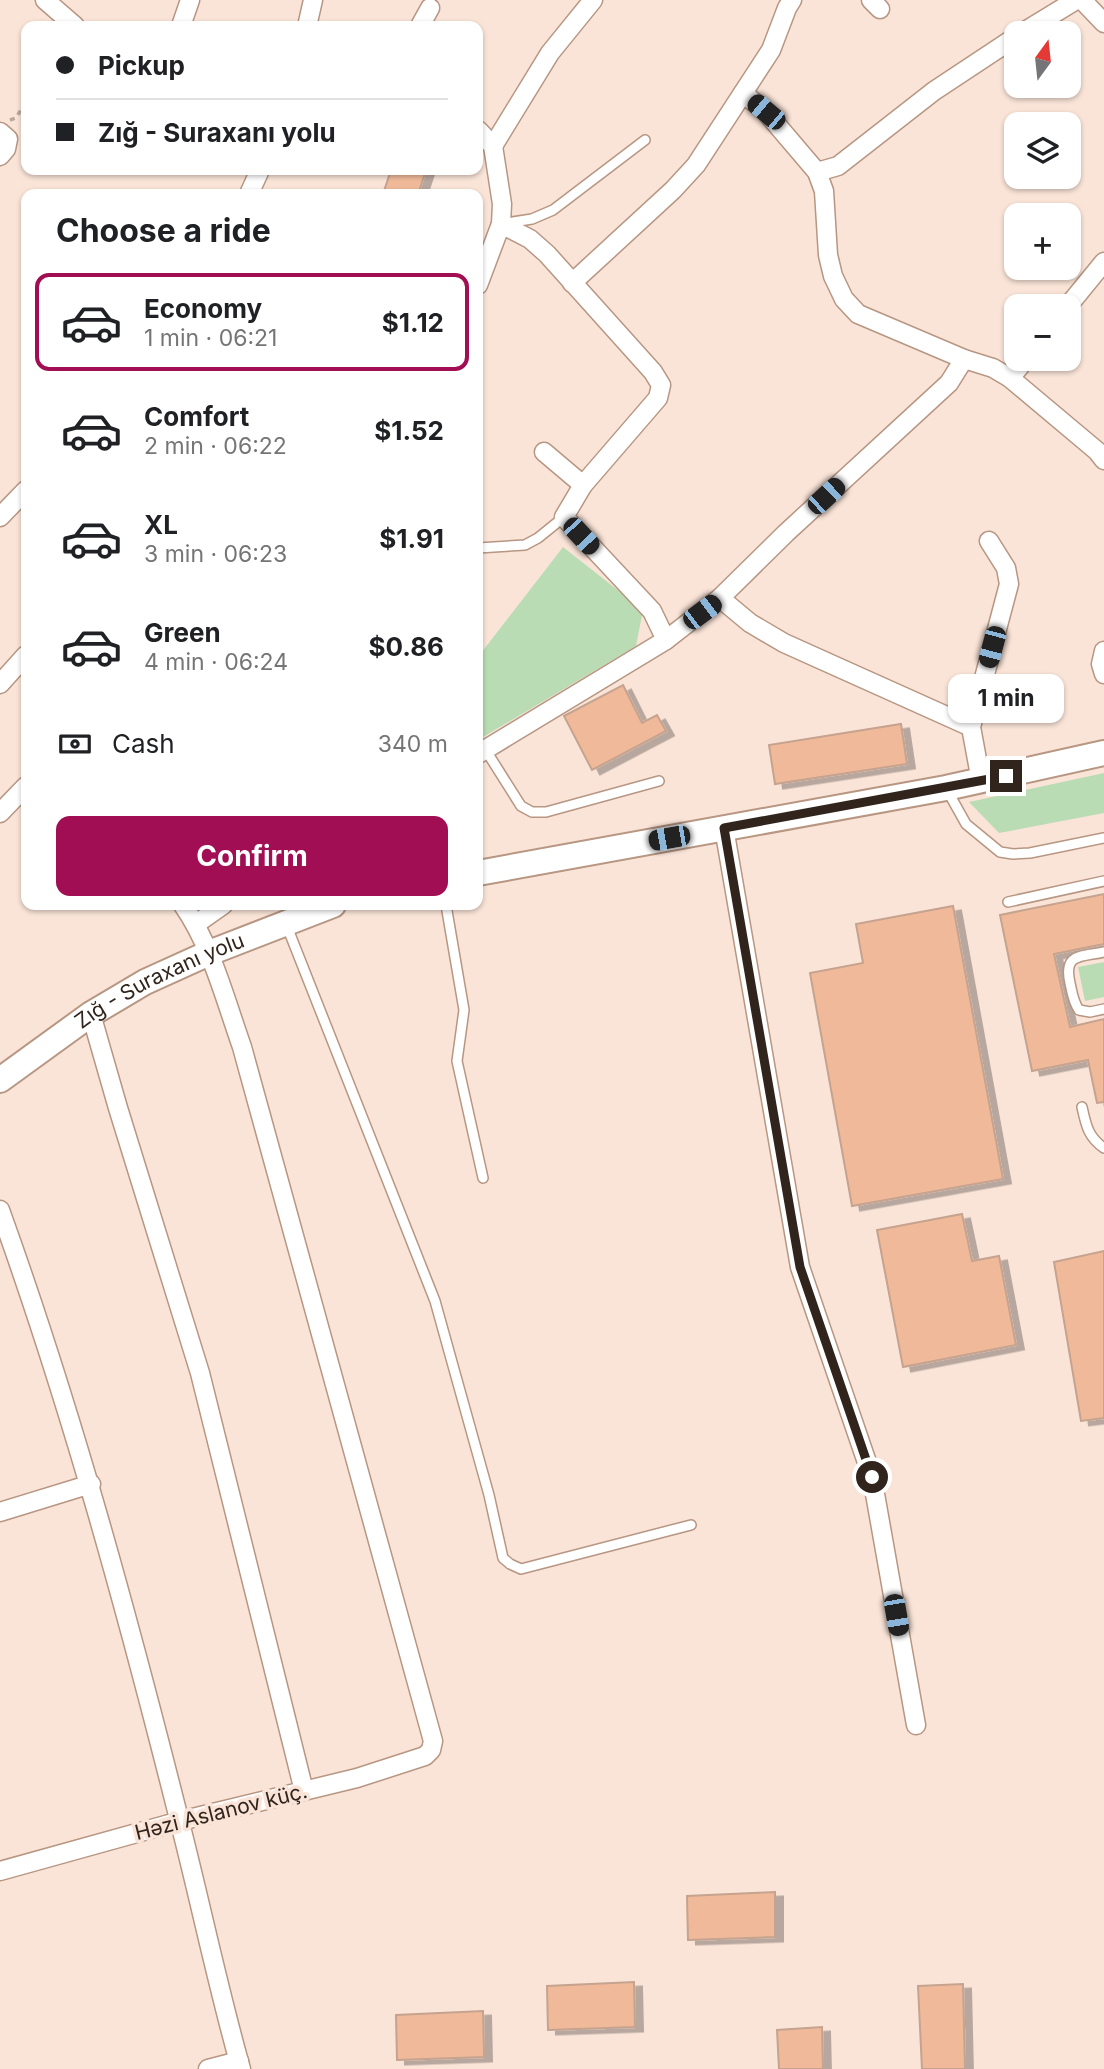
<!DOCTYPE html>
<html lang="en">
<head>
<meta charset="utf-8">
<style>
  :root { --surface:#fff; --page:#f6f6f6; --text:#202124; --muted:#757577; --line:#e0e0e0; --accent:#a10e53 }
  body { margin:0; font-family:Inter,sans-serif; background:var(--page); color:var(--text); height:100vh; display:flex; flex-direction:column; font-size:26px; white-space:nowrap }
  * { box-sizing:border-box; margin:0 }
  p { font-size:23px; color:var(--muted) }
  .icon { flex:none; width:38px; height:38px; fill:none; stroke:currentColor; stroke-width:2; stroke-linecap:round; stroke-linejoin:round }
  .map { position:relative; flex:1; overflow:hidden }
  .sheet { position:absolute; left:21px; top:189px; width:462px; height:721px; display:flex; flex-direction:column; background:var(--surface); border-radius:14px; box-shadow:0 2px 5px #0004 }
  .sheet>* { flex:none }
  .top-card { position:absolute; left:21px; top:21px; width:462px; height:154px; border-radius:14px; box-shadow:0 2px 5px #0004; display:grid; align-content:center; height:154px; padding:0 35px; background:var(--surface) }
  .needle { width:46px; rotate:15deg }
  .fabs { position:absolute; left:1004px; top:21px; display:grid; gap:14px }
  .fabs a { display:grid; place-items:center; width:77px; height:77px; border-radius:14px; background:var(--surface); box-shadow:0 2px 5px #0004; font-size:35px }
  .end { position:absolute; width:32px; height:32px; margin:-16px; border:9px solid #31241c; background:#fff; box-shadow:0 0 0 4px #fff }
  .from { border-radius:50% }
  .bubble { position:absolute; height:49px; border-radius:14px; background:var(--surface); box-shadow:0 2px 5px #0004; font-size:23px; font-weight:700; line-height:49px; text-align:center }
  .car { position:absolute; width:21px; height:42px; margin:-21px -10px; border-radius:9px; box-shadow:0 0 5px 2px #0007; background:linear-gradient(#222 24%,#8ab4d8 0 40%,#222 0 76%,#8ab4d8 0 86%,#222 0) }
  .top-card b { display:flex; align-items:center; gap:24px; height:66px; font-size:26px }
  .top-card b+b { border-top:2px solid var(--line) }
  .top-card i { width:18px; height:18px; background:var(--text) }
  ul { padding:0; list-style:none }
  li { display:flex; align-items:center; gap:21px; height:98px; margin:0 14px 10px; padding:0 21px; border:4px solid transparent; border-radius:14px }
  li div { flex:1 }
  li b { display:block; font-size:26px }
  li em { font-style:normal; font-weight:700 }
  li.selected { border-color:var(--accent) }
  li>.icon { width:63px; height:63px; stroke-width:1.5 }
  h2 { padding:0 35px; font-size:32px; line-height:84px }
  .pay { display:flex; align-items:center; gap:18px; height:77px; padding:0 35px; font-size:26px }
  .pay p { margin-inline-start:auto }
  .action { display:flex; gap:14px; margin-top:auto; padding:14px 35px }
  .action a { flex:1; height:80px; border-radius:14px; background:var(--accent); color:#fff; font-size:28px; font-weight:700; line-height:80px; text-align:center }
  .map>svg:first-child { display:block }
  .green { fill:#b9dcb4 }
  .building { fill:#f0ba9a; stroke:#c5a38f; stroke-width:2; filter:url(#shadow) }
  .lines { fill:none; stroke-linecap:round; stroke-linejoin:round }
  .service-casing { stroke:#b79682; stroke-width:12 }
  .minor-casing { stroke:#b79682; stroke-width:21 }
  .secondary-casing { stroke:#b79682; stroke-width:28 }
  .path { stroke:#baa79c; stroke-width:3.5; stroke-dasharray:5 5; stroke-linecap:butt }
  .service { stroke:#fff; stroke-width:9 }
  .minor { stroke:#fff; stroke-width:18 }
  .secondary { stroke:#fff; stroke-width:24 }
  .route { stroke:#31241c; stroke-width:9 }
  .labels { text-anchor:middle; stroke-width:7; stroke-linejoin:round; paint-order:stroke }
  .street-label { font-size:21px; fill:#31241c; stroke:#fae4d8 }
</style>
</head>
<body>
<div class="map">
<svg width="1104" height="2069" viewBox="0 0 1104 2069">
  <defs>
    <filter id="shadow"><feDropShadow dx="8" dy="4.5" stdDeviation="0" flood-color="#0004"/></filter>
  </defs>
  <rect width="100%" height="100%" fill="#fae4d8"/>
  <g class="green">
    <path d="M563,547l80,63 -7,36 -158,94v-83z"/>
    <path d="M1104,773v40l-105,20 -30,-31z"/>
    <path d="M1104,962v35l-19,4 -7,-34z"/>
  </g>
  <g class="building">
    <path d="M391,170h35l-8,24h-35z"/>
    <path d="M623,685l19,38 15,-8 9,16 -74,39 -28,-54z"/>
    <path d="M901,724l6,40 -132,20 -6,-39z"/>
    <path d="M1104,894v50l-50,10 16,73 34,-8v83l-7,1 -9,-43 -56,11 -32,-156z"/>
    <path d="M953,906l50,273 -151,27 -42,-233 53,-10 -7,-39z"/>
    <path d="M962,1214l10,47 27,-5 17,89 -113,22 -26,-137z"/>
    <path d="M1104,1251v167l-23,3 -27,-159z"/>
    <path d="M775,1892v45l-87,3 -1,-44z"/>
    <path d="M634,1982l1,45 -87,3 -1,-44z"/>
    <path d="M963,1984l2,85h-43l-4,-83z"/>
    <path d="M483,2011l1,46 -87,3 -1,-45z"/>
    <path d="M822,2027l1,42h-44l-2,-39z"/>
  </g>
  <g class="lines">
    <g class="service-casing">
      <g id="service">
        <path d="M506,223l26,-4 21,-9 92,-70"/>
        <path d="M478,548l47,-3 13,-7 26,-21"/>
        <path d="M485,749l36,57 11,6h14l113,-31"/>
        <path d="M947,790l19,34 34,28 13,2 17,-1 74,-15"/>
        <path d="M1008,902l96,-21"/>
        <path d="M446,905l18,105 -7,51 26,117"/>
        <path d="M286,924l149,377 54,194 14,63 7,6 11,5 170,-44"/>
        <path d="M1104,952c-23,5 -41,1 -34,31 2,9 3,19 9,27l11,2 14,-3"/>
        <path d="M1082,1107c4,18 6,30 22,41"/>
      </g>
    </g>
    <g class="minor-casing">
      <g id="minor">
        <path d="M45,0l30,26"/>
        <path d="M871,0l9,9"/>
        <path d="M1082,0l22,23"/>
        <path d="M181,26l9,-26"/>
        <path d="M310,26l-2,-4 5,-22"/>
        <path d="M420,26l10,-18"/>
        <path d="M1022,33l54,-33"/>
        <path d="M743,93l23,19 51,60 7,19 4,64 5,21 11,23 14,15 106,45 29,9 17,10 87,73 7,9"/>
        <path d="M478,130l15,16 9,58 -1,20 -23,61"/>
        <path d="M0,132l8,7 -2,10 -6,7"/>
        <path d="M493,146l57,-93 43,-53"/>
        <path d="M817,172l21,-6 96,-75 83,-55"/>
        <path d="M249,194l11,-24"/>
        <path d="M501,224l29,15 17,15 106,118 8,13 -3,13 -75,87 -19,32 88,94 14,29"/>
        <path d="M572,283l101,-93 23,-25 75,-115 16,-42 5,-8"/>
        <path d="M1068,306l36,-44"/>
        <path d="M1010,378l16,-19"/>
        <path d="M544,452l39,33"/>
        <path d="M0,517l26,-27"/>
        <path d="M720,598l30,25 34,20 187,84"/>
        <path d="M1104,651l-3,13 3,10"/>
        <path d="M0,684l26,-29"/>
        <path d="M478,754l188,-114 54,-42 66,-65 163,-150 15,-24"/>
        <path d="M981,781l-10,-54 38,-143 -3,-16 -17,-27"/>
        <path d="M0,813l26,-27"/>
        <path d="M724,828l76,439 72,210 44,248"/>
        <path d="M196,924l27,-19"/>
        <path d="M91,1014l27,94 82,265 104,418"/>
        <path d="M0,1210c72,200 128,406 180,613 21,82 38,165 61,246"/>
        <path d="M0,1512l91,-28"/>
        <path d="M0,1871l180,-50 177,-43 68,-22 6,-6 2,-9 -191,-694c-17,-48 -30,-100 -59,-142"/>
        <path d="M208,2069l31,-8"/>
      </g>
    </g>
    <g class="secondary-casing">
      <g id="secondary">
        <path d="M478,873l468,-85 158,-35"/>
        <path id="s1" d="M0,1080l91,-66 54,-32 64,-29 124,-48"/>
      </g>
    </g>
    <path class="path" d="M10,120l6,-2 10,-17"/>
    <use href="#service" class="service"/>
    <use href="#minor" class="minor"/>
    <use href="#secondary" class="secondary"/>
  </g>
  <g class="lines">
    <path class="route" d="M872,1477l-72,-210 -76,-439 282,-52"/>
  </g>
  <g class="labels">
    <g class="street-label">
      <text dy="7" stroke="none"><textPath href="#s1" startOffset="189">Zığ - Suraxanı yolu</textPath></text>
      <text transform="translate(221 1812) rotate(-14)" y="7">Həzi Aslanov küç.</text>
    </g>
  </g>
</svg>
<div class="fabs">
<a><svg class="needle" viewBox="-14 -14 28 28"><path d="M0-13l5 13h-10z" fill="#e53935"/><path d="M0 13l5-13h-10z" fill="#757577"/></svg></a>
<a><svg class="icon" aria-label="layers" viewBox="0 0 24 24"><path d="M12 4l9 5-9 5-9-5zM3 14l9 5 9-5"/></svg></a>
<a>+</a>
<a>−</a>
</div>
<i class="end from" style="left:872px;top:1477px"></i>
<i class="end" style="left:1006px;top:776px"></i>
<div class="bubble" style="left:948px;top:674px;width:116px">1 min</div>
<i class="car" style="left:766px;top:112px;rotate:310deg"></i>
<i class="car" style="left:826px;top:496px;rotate:47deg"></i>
<i class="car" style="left:581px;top:536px;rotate:137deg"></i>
<i class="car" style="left:702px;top:612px;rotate:53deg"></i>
<i class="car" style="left:992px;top:647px;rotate:195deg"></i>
<i class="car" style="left:669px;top:838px;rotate:260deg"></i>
<i class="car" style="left:896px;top:1615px;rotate:170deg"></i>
<div class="top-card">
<b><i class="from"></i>Pickup</b>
<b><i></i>Zığ - Suraxanı yolu</b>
</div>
<section class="sheet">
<h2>Choose a ride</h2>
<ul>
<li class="selected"><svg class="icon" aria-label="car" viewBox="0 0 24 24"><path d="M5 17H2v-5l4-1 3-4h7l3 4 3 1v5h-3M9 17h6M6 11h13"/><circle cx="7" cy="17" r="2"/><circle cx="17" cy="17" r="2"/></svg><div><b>Economy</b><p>1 min · 06:21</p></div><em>$1.12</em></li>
<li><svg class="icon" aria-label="car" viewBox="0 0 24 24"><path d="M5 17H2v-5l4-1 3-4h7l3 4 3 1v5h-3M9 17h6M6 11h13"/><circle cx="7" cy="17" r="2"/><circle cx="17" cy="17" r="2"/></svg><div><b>Comfort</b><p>2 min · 06:22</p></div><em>$1.52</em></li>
<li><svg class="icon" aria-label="car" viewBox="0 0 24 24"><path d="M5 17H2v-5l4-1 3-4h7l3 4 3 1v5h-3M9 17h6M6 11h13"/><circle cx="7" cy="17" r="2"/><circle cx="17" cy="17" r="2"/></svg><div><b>XL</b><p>3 min · 06:23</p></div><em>$1.91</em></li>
<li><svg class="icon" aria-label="car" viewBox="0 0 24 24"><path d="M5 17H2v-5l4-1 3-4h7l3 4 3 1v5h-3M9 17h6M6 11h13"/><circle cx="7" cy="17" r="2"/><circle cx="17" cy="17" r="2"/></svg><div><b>Green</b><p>4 min · 06:24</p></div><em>$0.86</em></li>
</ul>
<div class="pay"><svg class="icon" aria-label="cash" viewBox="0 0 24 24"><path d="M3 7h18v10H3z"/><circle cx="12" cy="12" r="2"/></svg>Cash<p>340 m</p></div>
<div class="action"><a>Confirm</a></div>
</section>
</div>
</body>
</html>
